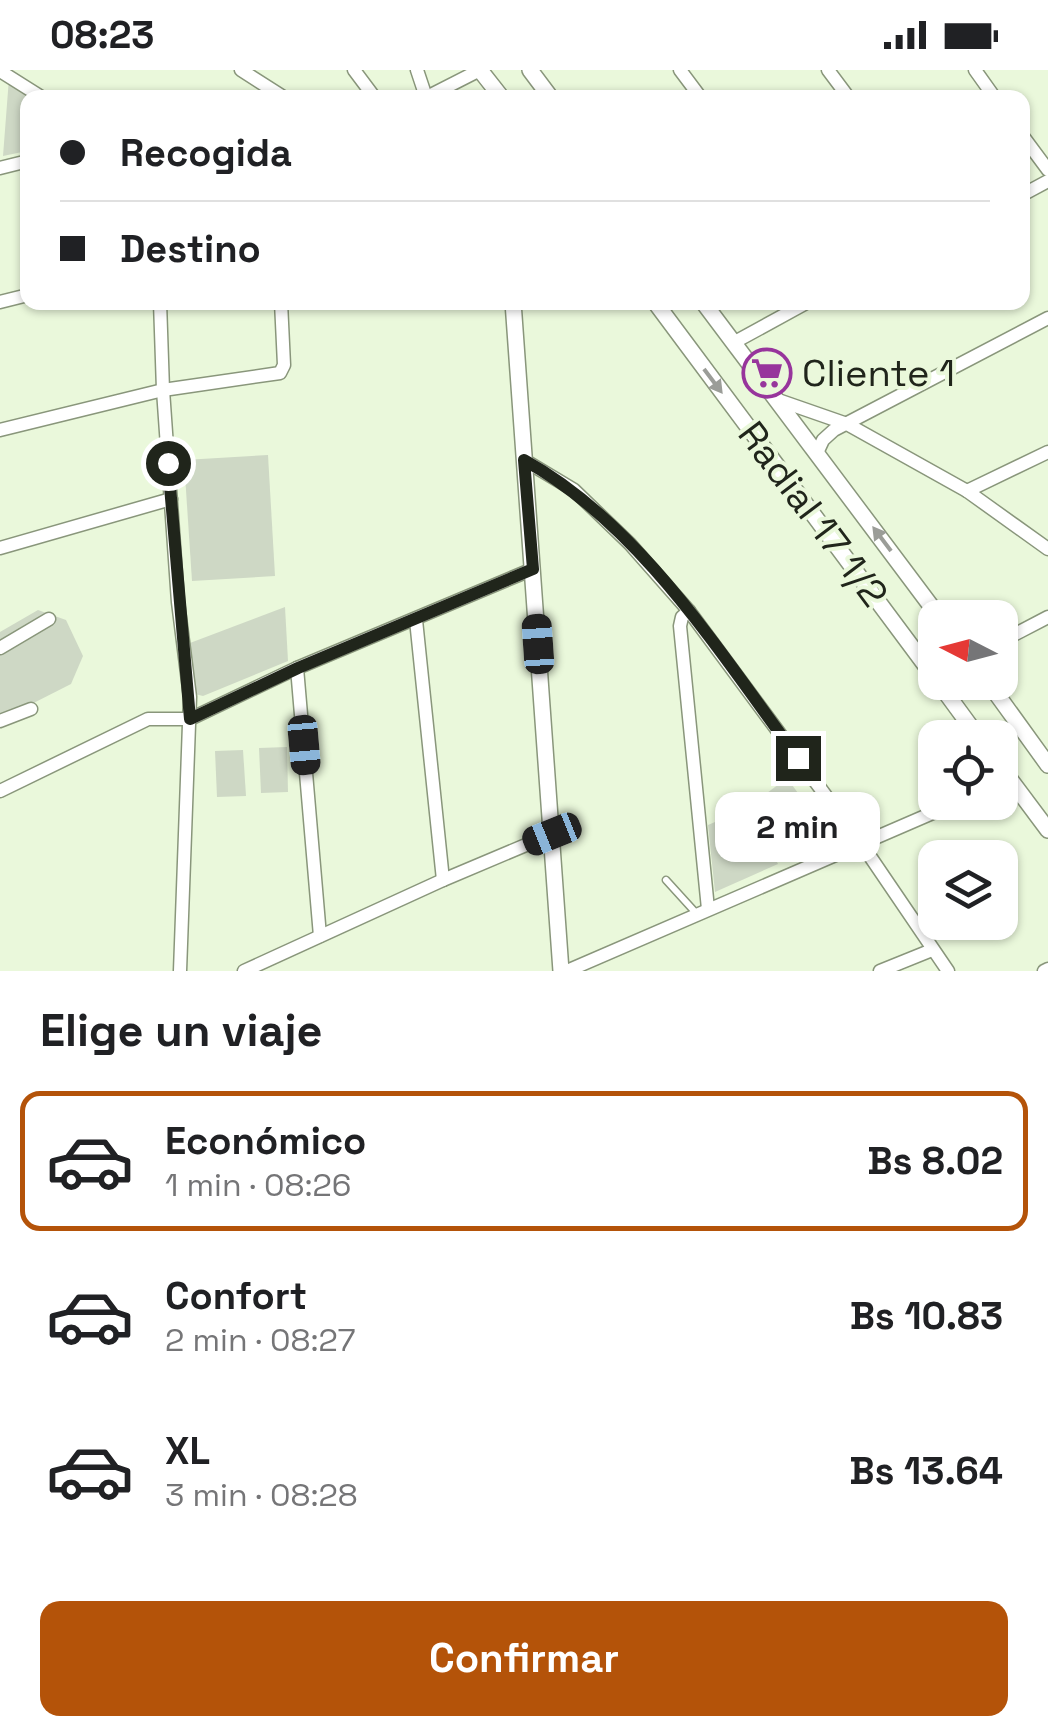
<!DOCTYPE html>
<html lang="es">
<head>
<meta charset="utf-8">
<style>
  :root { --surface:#fff; --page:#f2f2f2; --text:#202124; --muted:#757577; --line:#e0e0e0; --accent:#b45309 }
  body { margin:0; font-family:"Space Grotesk",sans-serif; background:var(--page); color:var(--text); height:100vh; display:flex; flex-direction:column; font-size:38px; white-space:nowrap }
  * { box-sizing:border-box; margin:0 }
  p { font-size:32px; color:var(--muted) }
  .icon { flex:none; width:55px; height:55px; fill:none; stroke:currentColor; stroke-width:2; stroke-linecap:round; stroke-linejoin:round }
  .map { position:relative; height:901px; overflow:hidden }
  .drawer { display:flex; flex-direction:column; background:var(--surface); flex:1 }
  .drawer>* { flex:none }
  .top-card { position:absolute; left:20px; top:20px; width:1010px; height:220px; border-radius:20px; box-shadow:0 2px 8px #0004; display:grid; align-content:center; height:220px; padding:0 40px; background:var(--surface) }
  .needle { width:65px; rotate:276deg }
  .tools { position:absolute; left:918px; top:530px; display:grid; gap:20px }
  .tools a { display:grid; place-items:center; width:100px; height:100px; border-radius:20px; background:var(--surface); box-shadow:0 2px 8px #0004; font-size:50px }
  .end { position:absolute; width:45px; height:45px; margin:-22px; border:12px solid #20251b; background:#fff; box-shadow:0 0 0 5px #fff }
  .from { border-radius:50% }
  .bubble { position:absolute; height:70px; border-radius:20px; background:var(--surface); box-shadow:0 2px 8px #0004; font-size:32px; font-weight:700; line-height:70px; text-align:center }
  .car { position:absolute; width:30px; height:60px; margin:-30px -15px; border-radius:12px; box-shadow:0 0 8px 2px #0007; background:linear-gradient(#222 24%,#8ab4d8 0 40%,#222 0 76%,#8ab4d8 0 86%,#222 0) }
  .top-card b { display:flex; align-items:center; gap:35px; height:95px; font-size:38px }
  .top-card b+b { border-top:2px solid var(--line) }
  .top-card i { width:25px; height:25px; background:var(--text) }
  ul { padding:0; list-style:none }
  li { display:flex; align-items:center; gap:30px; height:140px; margin:0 20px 15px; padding:0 20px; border:5px solid transparent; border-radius:20px }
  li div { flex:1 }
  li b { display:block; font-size:38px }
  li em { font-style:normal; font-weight:700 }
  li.selected { border-color:var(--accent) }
  li>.icon { width:90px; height:90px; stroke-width:1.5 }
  h2 { padding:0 40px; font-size:45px; line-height:120px }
  .primary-button { display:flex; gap:20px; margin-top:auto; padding:20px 40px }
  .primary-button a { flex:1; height:115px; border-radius:20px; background:var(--accent); color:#fff; font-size:40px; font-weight:700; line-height:115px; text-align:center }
  .status { display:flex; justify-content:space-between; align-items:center; height:70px; padding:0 50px; background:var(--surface); direction:ltr }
  .status svg { height:28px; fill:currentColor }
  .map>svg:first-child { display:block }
  .green { fill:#ced8c5 }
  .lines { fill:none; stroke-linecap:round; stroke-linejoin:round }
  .service-casing { stroke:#89967b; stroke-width:9 }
  .minor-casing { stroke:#89967b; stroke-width:15 }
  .tertiary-casing { stroke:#89967b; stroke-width:18 }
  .service { stroke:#fff; stroke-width:6 }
  .minor { stroke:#fff; stroke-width:12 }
  .tertiary { stroke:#fff; stroke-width:15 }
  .oneway { fill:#9b9d98 }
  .route { stroke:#20251b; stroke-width:12 }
  .labels { text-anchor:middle; stroke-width:8; stroke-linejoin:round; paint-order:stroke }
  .poi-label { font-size:38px; fill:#20251b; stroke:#eaf8db; text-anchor:start }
  .street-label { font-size:38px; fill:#20251b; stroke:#eaf8db }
</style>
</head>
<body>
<div class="status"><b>08:23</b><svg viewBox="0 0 49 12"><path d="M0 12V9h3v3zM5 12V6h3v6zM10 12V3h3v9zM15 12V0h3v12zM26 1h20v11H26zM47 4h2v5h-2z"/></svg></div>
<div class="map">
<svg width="1048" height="901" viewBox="0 0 1048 901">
  <rect width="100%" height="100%" fill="#eaf8db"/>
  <g class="green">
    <path d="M9,8l31,19 -12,1 -1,53 -24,5z"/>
    <path d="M268,385l7,121 -83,5 -8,-121z"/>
    <path d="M285,537l3,54 -85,35 -8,-2 -5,-51z"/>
    <path d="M38,540l28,10 17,36 -12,28 -71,36v-88z"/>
    <path d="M287,677l1,45 -27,1 -2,-45z"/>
    <path d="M243,680l3,46 -29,1 -2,-46z"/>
    <path d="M787,708l30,41 -29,21 -29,-41z"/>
    <path d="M750,737l28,57 -63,28 -7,-67z"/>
  </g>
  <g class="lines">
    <g class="service-casing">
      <path id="service" d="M666,810l30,33"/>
    </g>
    <g class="minor-casing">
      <g id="minor">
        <path d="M241,0l44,28"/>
        <path d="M354,0l21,28"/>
        <path d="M417,0l9,27"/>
        <path d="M680,0l21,28"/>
        <path d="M828,0l21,28"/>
        <path d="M975,0l20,28"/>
        <path d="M0,1l43,27"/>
        <path d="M425,28l55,-28"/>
        <path d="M1022,65l26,35"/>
        <path d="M0,98l28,-7"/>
        <path d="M1022,125l26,-14"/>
        <path d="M0,232l28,-7"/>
        <path d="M160,232l3,88 15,212 12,95 -10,274"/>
        <path d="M733,273l75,-41"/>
        <path d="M778,330l69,24 120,67 81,58"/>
        <path d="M0,360l163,-40 117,-17 4,-8 -3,-63"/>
        <path d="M817,383l6,-13 11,-10 214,-112"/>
        <path d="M524,390l50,30 56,54 59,67 174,235 85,125"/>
        <path d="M967,421l81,-39"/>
        <path d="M0,478l171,-49"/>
        <path d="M689,541l-7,6 -2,9 28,283"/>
        <path d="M416,550l27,260"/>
        <path d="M1000,572l48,-25"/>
        <path d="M0,578l49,-29"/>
        <path d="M297,598l23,268"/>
        <path d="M947,624l11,-12"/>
        <path d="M0,651l31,-12"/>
        <path d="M0,721l148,-72h42l107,-51 236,-99"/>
        <path d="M244,901l199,-91 109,-46"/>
        <path d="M567,901l391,-169"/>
        <path d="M880,901l52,-21"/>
        <path d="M1044,901l4,-2"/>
      </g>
    </g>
    <g class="tertiary-casing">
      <g id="tertiary">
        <path d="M480,0l22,28"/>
        <path d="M530,0l21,28"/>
        <path d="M513,232l48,669"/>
        <path d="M655,232l280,376"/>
        <path d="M703,232l237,316"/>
        <path d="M938,612l41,56"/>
        <path d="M988,612l60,83"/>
        <path d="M1000,696l48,64"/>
      </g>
    </g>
    <use href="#service" class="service"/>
    <use href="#minor" class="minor"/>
    <use href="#tertiary" class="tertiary"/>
  </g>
  <defs><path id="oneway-solid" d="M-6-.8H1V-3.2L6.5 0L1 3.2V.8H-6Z" transform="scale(2.5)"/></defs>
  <g class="oneway">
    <use href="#oneway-solid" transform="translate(713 311) rotate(53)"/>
    <use href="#oneway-solid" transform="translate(882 469) rotate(-127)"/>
  </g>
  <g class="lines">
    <path class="route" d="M168,393l22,256 108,-51 235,-99 -9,-109c116,64 196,193 274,298"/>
  </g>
  <defs>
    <g id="supermarket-ring" transform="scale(2.5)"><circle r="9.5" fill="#eaf8db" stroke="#97359c" stroke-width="1.5"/><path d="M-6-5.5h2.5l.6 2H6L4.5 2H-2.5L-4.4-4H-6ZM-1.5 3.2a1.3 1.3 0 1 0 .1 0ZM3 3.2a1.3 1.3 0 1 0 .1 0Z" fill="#97359c"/></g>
  </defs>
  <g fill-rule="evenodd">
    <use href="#supermarket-ring" x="767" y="303"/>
  </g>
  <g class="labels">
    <g class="poi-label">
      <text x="802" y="316">Cliente 1</text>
    </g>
    <g class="street-label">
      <text transform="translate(813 444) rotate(53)" y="13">Radial 17 1/2</text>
    </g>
  </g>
</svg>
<div class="tools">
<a><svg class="needle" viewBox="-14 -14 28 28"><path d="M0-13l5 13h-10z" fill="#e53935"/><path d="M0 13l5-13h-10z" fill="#757577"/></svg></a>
<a><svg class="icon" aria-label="locate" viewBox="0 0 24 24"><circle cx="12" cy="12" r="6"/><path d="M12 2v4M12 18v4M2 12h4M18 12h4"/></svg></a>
<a><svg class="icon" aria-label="layers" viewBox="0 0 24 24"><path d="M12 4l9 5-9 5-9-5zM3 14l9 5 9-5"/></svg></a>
</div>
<i class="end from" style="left:168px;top:393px"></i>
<i class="end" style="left:798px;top:688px"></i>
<div class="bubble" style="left:715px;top:722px;width:165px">2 min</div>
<i class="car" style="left:538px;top:574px;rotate:356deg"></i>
<i class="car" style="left:304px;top:675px;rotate:175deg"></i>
<i class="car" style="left:552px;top:764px;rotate:248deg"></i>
<div class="top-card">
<b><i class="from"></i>Recogida</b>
<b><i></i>Destino</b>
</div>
</div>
<section class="drawer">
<h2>Elige un viaje</h2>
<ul>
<li class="selected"><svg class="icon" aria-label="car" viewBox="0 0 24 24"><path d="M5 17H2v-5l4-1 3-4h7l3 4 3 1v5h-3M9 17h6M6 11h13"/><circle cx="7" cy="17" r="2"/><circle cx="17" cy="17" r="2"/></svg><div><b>Económico</b><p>1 min · 08:26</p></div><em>Bs 8.02</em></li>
<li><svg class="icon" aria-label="car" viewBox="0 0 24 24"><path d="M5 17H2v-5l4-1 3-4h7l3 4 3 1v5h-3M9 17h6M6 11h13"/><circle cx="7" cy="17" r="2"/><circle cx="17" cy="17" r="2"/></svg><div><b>Confort</b><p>2 min · 08:27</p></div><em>Bs 10.83</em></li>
<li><svg class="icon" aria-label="car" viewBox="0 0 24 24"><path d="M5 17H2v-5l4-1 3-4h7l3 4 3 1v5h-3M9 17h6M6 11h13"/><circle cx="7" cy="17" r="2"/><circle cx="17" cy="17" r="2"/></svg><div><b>XL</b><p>3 min · 08:28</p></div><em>Bs 13.64</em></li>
</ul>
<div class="primary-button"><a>Confirmar</a></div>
</section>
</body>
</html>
